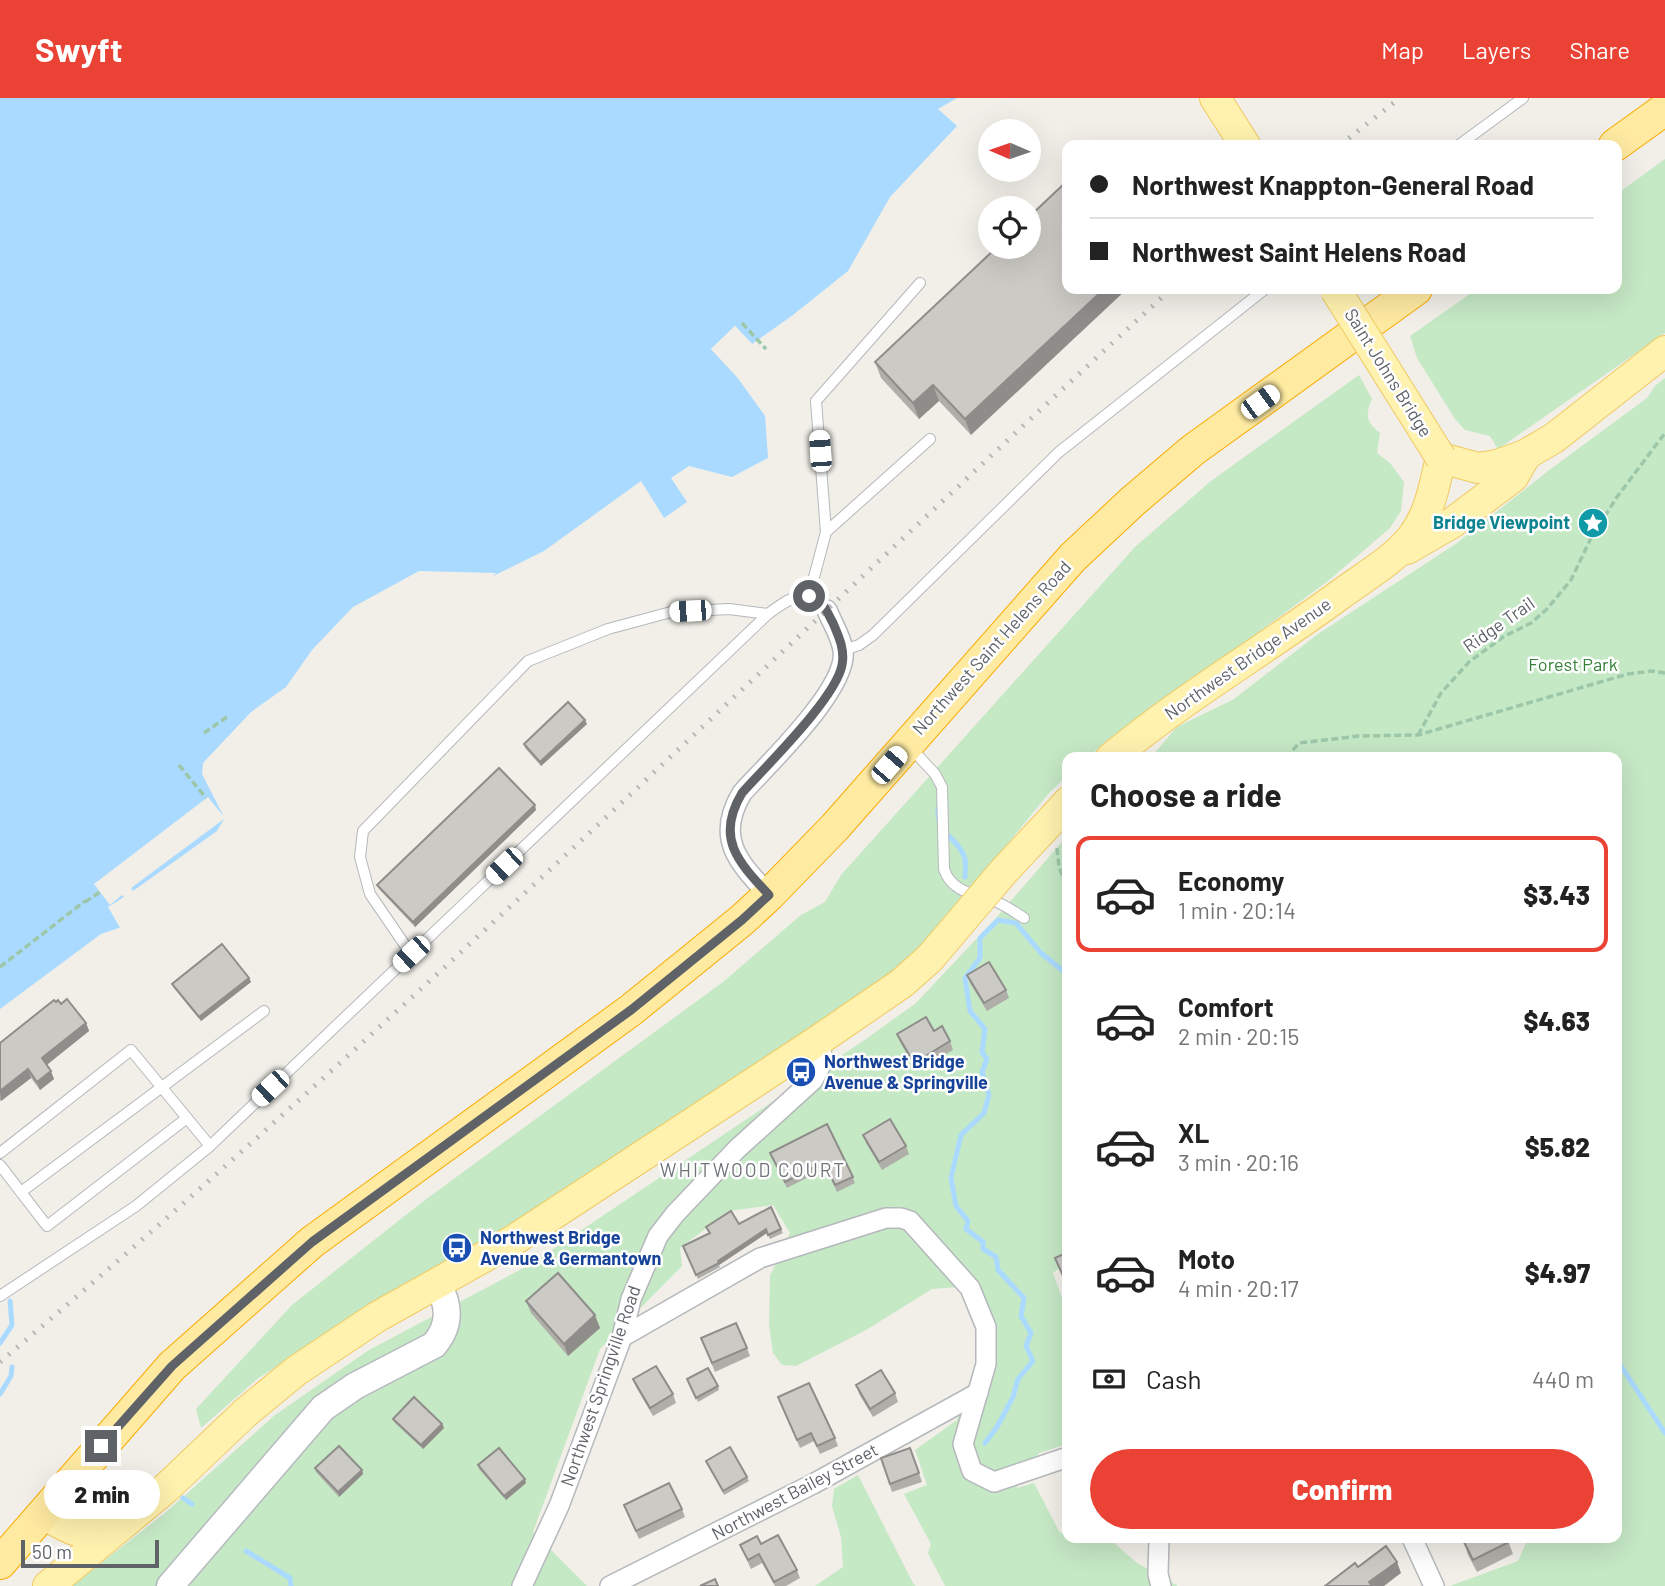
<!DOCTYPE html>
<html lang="en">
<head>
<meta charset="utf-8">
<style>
  :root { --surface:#fff; --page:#f2f2f2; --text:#222; --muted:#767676; --line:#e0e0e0; --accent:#ea4335 }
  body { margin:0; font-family:Barlow,sans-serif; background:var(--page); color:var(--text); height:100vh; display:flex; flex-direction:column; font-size:26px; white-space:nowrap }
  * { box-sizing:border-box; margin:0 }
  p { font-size:23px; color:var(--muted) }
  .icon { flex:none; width:38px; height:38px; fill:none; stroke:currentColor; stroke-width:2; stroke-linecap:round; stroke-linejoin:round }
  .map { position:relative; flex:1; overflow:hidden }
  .sheet { position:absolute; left:1062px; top:654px; width:560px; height:791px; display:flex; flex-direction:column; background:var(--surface); border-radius:14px; box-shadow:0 7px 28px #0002 }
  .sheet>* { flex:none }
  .banner { position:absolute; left:1062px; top:42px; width:560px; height:154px; border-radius:14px; box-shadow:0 7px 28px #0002; display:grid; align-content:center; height:154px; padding:0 28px; background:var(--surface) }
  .needle { width:46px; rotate:272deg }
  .fabs { position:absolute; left:978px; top:21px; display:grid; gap:14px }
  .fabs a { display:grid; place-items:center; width:63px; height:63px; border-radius:50%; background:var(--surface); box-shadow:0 7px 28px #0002; font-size:35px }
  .scale { position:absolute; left:21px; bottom:18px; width:138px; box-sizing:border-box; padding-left:7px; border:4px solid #5f6368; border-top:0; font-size:19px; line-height:24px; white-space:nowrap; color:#5f6368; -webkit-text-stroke:5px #fff; paint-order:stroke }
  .end { position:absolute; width:32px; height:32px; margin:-16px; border:9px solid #5f6368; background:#fff; box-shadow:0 0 0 4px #fff }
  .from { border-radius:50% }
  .bubble { position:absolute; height:49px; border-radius:24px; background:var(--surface); box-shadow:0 7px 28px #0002; font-size:23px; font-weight:800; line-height:49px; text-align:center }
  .car { position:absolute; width:21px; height:42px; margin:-21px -10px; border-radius:9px; box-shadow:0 0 5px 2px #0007; background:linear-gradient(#fff 24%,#345 0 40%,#fff 0 76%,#345 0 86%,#fff 0) }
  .banner b { display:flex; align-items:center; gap:24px; height:66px; font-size:26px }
  .banner b+b { border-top:2px solid var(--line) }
  .banner i { width:18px; height:18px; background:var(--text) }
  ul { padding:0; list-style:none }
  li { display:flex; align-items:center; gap:21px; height:116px; margin:0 14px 10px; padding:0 14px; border:4px solid transparent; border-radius:14px }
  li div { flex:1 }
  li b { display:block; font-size:26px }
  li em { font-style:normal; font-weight:800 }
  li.current { border-color:var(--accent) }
  li>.icon { width:63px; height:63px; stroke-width:1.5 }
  h2 { padding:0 28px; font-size:32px; line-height:84px }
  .pay { display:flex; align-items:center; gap:18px; height:77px; padding:0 28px; font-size:26px }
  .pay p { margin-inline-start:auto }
  .primary-button { display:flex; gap:14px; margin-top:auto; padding:14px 28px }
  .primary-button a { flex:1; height:80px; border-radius:42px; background:var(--accent); color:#fff; font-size:28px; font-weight:800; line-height:80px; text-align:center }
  header { display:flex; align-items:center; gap:42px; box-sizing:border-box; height:98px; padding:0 35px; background:var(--accent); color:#fff }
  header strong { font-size:33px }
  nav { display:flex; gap:38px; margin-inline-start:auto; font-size:24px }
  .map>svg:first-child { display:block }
  .green { fill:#c5e8c5 }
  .water { fill:#aadaff }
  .pier { fill:#f1efe8; fill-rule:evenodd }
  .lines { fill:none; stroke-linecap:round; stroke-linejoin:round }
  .stream { stroke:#aadaff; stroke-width:5 }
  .service-casing { stroke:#b5b8bc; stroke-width:12 }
  .minor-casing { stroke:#b5b8bc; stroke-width:22 }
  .secondary-casing { stroke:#b6babf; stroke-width:29 }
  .primary-casing { stroke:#f2c960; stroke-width:32 }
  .trunk-casing { stroke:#f9ab00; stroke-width:34 }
  .path { stroke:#9cc7a9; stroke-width:3.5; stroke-dasharray:7 3.5; stroke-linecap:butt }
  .service { stroke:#fff; stroke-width:10 }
  .minor { stroke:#fff; stroke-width:19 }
  .secondary { stroke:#fff; stroke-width:26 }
  .primary { stroke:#fff2af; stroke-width:30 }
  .trunk { stroke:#feeaa1; stroke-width:32 }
  .rail { stroke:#b6b7b8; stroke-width:5; stroke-dasharray:2 9; stroke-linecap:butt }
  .primary-bridge-casing { stroke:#f2c960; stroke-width:32; stroke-linecap:butt }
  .primary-bridge { stroke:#fff2af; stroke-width:30 }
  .wall { fill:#afaea9 }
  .shaded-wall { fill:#8f8d8a }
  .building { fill:#cccac5; stroke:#8f8d8a; stroke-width:2 }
  .route { stroke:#5f6368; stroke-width:9 }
  .labels { text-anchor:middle; stroke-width:5; stroke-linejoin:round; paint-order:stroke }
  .street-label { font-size:18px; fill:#5f6368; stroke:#fff }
  .culture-label { font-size:18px; font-weight:bold; fill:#0d838f; stroke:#fff; text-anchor:end }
  .park-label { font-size:18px; fill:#348238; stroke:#fff }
  .transit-label { font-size:18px; font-weight:bold; fill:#164399; stroke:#fff; text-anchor:start }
  .neighbourhood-label { font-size:19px; letter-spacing:2px; fill:#70757a; stroke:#fff }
</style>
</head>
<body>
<header>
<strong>Swyft</strong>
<nav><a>Map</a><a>Layers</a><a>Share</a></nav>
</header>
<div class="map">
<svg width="1665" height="1488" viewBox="0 0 1665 1488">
  <rect width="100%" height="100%" fill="#f1efe8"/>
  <g class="green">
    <path d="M1665,61v174l-167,116 -8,-13 -25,-6 -10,-11 -38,-61 -7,-22 67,-47h140v-95z"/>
    <path d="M1359,277l13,24c-7,16 -6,23 8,34l-3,20 13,10 14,19 -3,29 -11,17 -62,53 -164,121 -58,39 -18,17h-20l-1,18 -18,17 -123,152 -45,38 -369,250 -183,100 -72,46 -56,49 -5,-19 96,-104 129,-102 302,-221 78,-67 24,-13 16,-27 294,-328 76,-66z"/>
    <path d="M1665,280v1208h-215l68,-25 10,-23h89v-780h-467l27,-31 57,-28 84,-65 139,-91 91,-72 99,-73 8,-12z"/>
    <path d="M1067,738l1,425 -15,12 14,39v132l-28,9 -22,30v5l17,-5 26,50h7l1,5h29l16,4 24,21 41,23h-233l-17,-33 3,-9 -27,-50 23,-9 -12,-35 42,-30 22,-62 -1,-31 -20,-40 -26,2 -66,41 -70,36 -14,-1 -9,-12 -4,-28 1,-49 20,-43 -17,-28 -44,6 -49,37 2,18 -82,83 -67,183 54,54h-515l93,-73 110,-98 94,-65 162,-86 335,-225 50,-36 80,-85z"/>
    <path d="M858,1377l56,110 2,1h-101l28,-19 -2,-30 -9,-31 2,-17z"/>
  </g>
  <path class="water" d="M0,0h1015l-58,28 -67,71 -42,74 -55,44 -41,29 -17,-18 -24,23 26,28 28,39 3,42 -36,19 -43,-11 -18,12 16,24 -23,16 -23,-37 -97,70 -192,94 -121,119 -2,11 22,44 -121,105 -29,10 -101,75z"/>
  <g class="pier">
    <path d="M957,0h58l-58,28 -19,-17z"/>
    <path d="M735,228l19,20h-4l-15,-15 -19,18 24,25 -3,3 -26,-28z"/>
    <path d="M419,473l77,2 -7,7 -135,68 -55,60 -33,23 -32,34 -1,9v5l19,35 -2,17 -5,14 -86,65 -27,17 -10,4 -14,-24 16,-10 -2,-2 -12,10 -16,-21 114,-87 16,20 -22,-43 1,-11 48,-51 35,-25 26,-37 41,-43zM224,721l-7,12 -84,60 -2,-3z"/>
  </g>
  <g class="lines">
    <g class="stream">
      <path d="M938,710c-2,28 21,29 27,51 1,5 0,12 0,18"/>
      <path d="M0,1245l12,-18 -2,-24"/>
      <path d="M1617,1262l48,73"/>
      <path d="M0,1296l11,-18 1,-9"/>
      <path d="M985,1345l12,-16 16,-30 5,-18 15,-18 -7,-15 5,-13 -10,-17 3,-18 -26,-28 -2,-13 -13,-8v-7l-17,-13 2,-8 -12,-15 -5,-28 10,-43 23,-22 5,-18 -7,-23 5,-13 -5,-7 3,-23 -15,-18 -5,-33 15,-20v-20l18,-18 18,3 25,30 27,22"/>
      <path d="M183,1400l9,6"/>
      <path d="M246,1453l44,27 1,8"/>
    </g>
    <g class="service-casing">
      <g id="service">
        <path d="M1459,47l64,-47"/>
        <path d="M826,434l-10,-131 104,-118"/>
        <path d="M809,498l17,-64 104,-93"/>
        <path d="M843,552l16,-5 14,-10 186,-183 206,-163"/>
        <path d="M910,649l25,27 7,13 2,82c8,25 34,25 55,34 9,4 17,10 25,15"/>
        <path d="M411,856l-41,-60 -10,-37 3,-26 165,-170 80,-32 63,-17 58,-3 39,5"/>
        <path d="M0,1055l131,-103 79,96"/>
        <path d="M0,1067l47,61 140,-108"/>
        <path d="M21,1094l243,-181"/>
        <path d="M0,1198l136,-90 74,-60 558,-532c20,-15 40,-30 59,-4"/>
      </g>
    </g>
    <g class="minor-casing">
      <g id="minor">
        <path d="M769,797c-31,-33 -54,-57 -27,-102 25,-28 107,-105 101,-143 -2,-14 -11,-27 -16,-40"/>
        <path d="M622,1239l138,-79 126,-40h15l9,3 60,67 16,39v37l-23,80 9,27 22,11 74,-25"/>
        <path d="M1159,1440l-1,36 3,12"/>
        <path d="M1412,1440l22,48"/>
        <path d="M522,1488l37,-80 63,-169 9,-38 27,-63 17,-22 62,-65 76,-69 10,-19 -4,-21"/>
        <path d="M610,1488l203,-102 165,-91"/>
      </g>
    </g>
    <g class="secondary-casing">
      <path id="secondary" d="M170,1488l153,-178 32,-22 79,-41c17,-20 16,-40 3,-62"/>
    </g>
    <g class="primary-casing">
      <g id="primary">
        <path d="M1215,0l30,47"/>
        <path d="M1407,451l45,-26 61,-46 12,-21"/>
        <path d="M1111,660c72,-60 154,-108 230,-164 23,-17 53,-34 71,-57 18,-23 22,-51 29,-79l37,10 19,-3 28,-10 29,-17 111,-87"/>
        <path d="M1048,726l20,-22"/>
        <path d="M44,1416c26,16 38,23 69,16"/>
        <path d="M48,1488l117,-97 80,-76 51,-42 81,-54 137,-77 305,-200 83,-57 28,-25"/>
      </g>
    </g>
    <g class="trunk-casing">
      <g id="trunk">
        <path d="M1615,47l50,-36"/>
        <path d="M0,1465l172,-197 140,-124 319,-232 111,-90 27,-25 66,-68 238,-270 60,-56 60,-51 223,-161"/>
      </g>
    </g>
    <g class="path">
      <path d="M742,225l24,26"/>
      <path d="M204,635l23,-16"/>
      <path d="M1418,637l23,-42 28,-31 34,-25 28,-14 16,-14 24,-29 20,-42 26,-41 48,-64"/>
      <path d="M1286,660l13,-15 60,-7 59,-1 210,-61 24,-3 13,2"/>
      <path d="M179,667l27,33"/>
      <path d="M1057,750l2,19 9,23"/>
      <path d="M85,804l15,-10"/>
      <path d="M0,869l85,-66"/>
    </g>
    <use href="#service" class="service"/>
    <use href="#minor" class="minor"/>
    <use href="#secondary" class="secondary"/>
    <use href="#primary" class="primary"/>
    <use href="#trunk" class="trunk"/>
    <g class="rail">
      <path d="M1340,47l60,-47"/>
      <path d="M0,1264c404,-342 781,-715 1171,-1073"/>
    </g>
    <g class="primary-bridge-casing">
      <g id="primary-bridge">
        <path d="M1335,191l106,169"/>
        <path d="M930,860l74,-87 44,-47"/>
      </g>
    </g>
    <use href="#primary-bridge" class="primary-bridge"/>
  </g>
  <g class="wall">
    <path d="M1068,82l-97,255 -32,-34 -20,18 -38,-41 -6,-16z"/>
    <path d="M587,626l-46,42 -16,-18 -1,-4z"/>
    <path d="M536,712l-121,117 -36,-38 -2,-4z"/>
    <path d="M967,877l39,15 3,8 -22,13 -17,-28z"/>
    <path d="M249,880l2,4 -50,39 -27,-33 -2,-4z"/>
    <path d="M56,904l5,2 25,19 3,8 -42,34 7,14 -14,11 -9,-12 -30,23 -1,-1v-57z"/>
    <path d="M897,936l53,7 3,9 -36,21 -17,-29z"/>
    <path d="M827,1026l28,59 -18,9 -11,-24 -39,20 -17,-35z"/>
    <path d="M863,1037l43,11 3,8 -27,16 -16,-27z"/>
    <path d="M739,1126l42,5 2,4 -13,6 -3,-6 -48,32 1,2 -22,12 -15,-33 26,-12 -3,-7z"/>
    <path d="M526,1203l74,27 -32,28 -37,-43z"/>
    <path d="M701,1240l46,10 3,8 -35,16z"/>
    <path d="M633,1281l40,15 3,9 -23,13 -17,-29z"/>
    <path d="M687,1281l31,7 1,4 -21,12z"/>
    <path d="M856,1287l39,8 3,9 -25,15 -14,-23z"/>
    <path d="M778,1299l57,41 3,8 -18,8 -6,-13 -14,7z"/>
    <path d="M393,1321l49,5 2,4 -21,21 -28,-26z"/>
    <path d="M910,1350l12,34 -30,10 -11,-34z"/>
    <path d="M706,1363l41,16 2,4 -25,14z"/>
    <path d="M478,1367l48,18 -20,17 -27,-31z"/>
    <path d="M315,1370l47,2 1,4 -24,23 -23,-25z"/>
    <path d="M624,1407l58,4 3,8 -46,22z"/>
    <path d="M1467,1440h40l6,16 -36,18 -9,-17 -4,-13 3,-1z"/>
    <path d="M761,1446l36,26 3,8 -14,8h-11l-13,-23 -11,6 -11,-24z"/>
  </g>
  <g class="shaded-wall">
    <path d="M1104,191h23l-156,146 -6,-16z"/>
    <path d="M933,287l6,16 -20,18 -6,-16z"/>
    <path d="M585,622l2,4 -46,42 -1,-4z"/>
    <path d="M535,707l1,5 -121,117 -2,-5z"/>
    <path d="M249,880l2,4 -50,39 -2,-4z"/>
    <path d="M86,925l3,8 -44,35 -3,-8z"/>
    <path d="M28,971l3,9 -30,23 -1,-10z"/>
    <path d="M51,973l3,8 -14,11 -3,-8z"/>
    <path d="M766,1131l1,4 -48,32 -1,-4z"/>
    <path d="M595,1217l5,13 -32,28 -4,-12z"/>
    <path d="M442,1326l2,4 -21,21 -2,-4z"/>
    <path d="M362,1372l1,4 -24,23 -1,-5z"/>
    <path d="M525,1381l1,4 -20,17 -2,-4z"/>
    <path d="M1397,1464l4,11 -17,13h-13l-2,-4z"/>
  </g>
  <g class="building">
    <path d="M1068,82v109h36l-139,130 -32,-34 -20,18 -38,-41 122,-115h32v-30z"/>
    <path d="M568,604l17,18 -45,42 -16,-18z"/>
    <path d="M499,670l36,37 -122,117 -36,-37z"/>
    <path d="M222,846l27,34 -50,39 -27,-33z"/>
    <path d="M989,864l17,28 -22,13 -17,-28z"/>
    <path d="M67,901l19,24 -44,35 9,13 -14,11 -9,-13 -28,22v-48l54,-43 2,2 2,-2 3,4z"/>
    <path d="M926,919l8,14 8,-5 8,15 -36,22 -17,-29z"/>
    <path d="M890,1021l16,27 -27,16 -16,-27z"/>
    <path d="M827,1026l26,53 -18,8 -11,-23 -39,20 -15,-29z"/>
    <path d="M771,1109l10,22 -13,6 -2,-6 -48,32 1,2 -23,12 -13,-29 27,-13 -4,-6 25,-16 8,13z"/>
    <path d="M1068,1154v35l-13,-29z"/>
    <path d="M558,1175l37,42 -31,29 -38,-43z"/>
    <path d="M736,1225l11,25 -35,15 -11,-25z"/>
    <path d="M656,1268l17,28 -23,14 -17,-29z"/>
    <path d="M708,1270l10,18 -22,12 -9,-19z"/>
    <path d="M881,1272l14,23 -25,16 -14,-24z"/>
    <path d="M809,1285l26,55 -18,8 -6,-13 -14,7 -19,-43z"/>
    <path d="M414,1299l28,27 -21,21 -28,-26z"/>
    <path d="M339,1348l23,24 -24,22 -23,-24z"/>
    <path d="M730,1349l17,30 -24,14 -17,-30z"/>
    <path d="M499,1350l26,31 -21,17 -26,-31z"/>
    <path d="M910,1350l9,25 -29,11 -9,-26z"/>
    <path d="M669,1385l13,26 -46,22 -12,-26z"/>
    <path d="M778,1437l19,35 -23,12 -15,-28 -11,6 -8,-15 17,-9 4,8z"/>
    <path d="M1468,1440h39l2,4 -36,18 -9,-18 5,-2z"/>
    <path d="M1386,1448l11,16 -28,20 3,4h-47l30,-23 3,4z"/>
    <path d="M715,1481l3,7h-18z"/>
  </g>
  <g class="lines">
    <path class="route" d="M101,1348l71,-80 140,-124 319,-232 111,-90 27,-25c-31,-33 -54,-57 -27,-102 24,-27 94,-95 100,-128 3,-15 -3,-28 -9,-42 -6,-11 -10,-24 -24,-27"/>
  </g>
  <defs>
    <g id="sight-disc" transform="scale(1.575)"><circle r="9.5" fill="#0f9aa8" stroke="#fff"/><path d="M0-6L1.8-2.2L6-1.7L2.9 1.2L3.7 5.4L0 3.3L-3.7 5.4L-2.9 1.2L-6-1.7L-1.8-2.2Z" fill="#fff"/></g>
    <g id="bus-disc" transform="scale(1.575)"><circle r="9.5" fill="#1a4fb4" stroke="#fff"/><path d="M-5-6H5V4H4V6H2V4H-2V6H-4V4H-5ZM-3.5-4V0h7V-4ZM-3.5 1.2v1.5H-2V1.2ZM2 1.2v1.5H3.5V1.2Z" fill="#fff"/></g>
  </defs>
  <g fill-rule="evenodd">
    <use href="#sight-disc" x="1593" y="425"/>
    <use href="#bus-disc" x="801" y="974"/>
    <use href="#bus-disc" x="457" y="1150"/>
  </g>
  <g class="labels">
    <g class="street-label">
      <text transform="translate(1388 275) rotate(58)" y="6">Saint Johns Bridge</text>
      <text transform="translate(1499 527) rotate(-35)" y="6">Ridge Trail</text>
      <text transform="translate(992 550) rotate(-48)" y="6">Northwest Saint Helens Road</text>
      <text transform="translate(1248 561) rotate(-35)" y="6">Northwest Bridge Avenue</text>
      <text transform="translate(601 1288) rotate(-71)" y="6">Northwest Springville Road</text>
      <text transform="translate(795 1394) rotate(-28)" y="6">Northwest Bailey Street</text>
    </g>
    <g class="culture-label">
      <text x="1570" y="431">Bridge Viewpoint</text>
    </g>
    <g class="park-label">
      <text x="1573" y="573">Forest Park</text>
    </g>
    <g class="transit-label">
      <text x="824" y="970">Northwest Bridge<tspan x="824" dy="21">Avenue &amp; Springville</tspan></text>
      <text x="480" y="1146">Northwest Bridge<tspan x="480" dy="21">Avenue &amp; Germantown</tspan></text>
    </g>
    <g class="neighbourhood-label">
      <text x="753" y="1079">WHITWOOD COURT</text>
    </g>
  </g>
</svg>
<div class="fabs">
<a><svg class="needle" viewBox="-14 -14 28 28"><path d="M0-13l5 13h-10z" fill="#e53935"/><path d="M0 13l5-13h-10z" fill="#767676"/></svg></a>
<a><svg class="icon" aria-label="locate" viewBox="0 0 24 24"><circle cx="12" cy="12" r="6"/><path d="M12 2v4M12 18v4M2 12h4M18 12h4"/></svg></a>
</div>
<div class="scale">50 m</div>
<i class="end from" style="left:809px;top:498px"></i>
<i class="end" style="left:101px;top:1348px"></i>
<div class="bubble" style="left:44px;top:1372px;width:116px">2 min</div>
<i class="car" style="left:1260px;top:304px;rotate:54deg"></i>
<i class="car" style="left:820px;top:353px;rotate:356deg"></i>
<i class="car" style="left:690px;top:513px;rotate:267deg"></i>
<i class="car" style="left:889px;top:667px;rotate:41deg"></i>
<i class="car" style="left:504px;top:768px;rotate:226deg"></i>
<i class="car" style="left:411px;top:856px;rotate:227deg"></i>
<i class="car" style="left:270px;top:990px;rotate:227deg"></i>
<div class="banner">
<b><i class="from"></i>Northwest Knappton-General Road</b>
<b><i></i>Northwest Saint Helens Road</b>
</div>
<section class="sheet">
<h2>Choose a ride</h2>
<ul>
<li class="current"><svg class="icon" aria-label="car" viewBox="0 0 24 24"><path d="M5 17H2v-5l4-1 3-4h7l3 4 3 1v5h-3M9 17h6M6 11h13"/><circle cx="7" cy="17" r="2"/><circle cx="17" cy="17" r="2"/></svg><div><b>Economy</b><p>1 min · 20:14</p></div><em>$3.43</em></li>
<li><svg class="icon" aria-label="car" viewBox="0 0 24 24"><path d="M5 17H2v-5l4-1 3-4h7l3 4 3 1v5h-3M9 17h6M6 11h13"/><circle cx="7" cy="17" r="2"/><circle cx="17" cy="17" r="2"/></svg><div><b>Comfort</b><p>2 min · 20:15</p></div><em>$4.63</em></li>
<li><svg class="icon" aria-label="car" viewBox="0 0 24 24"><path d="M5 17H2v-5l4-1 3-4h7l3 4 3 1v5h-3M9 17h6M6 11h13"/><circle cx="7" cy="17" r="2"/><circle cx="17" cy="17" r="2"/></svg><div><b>XL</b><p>3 min · 20:16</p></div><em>$5.82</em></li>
<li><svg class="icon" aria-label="car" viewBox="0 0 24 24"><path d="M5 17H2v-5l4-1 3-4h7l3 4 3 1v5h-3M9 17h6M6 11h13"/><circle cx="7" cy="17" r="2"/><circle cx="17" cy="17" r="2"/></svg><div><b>Moto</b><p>4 min · 20:17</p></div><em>$4.97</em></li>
</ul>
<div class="pay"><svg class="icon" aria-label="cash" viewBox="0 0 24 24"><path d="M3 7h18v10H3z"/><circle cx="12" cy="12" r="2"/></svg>Cash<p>440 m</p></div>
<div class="primary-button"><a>Confirm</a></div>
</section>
</div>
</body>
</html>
